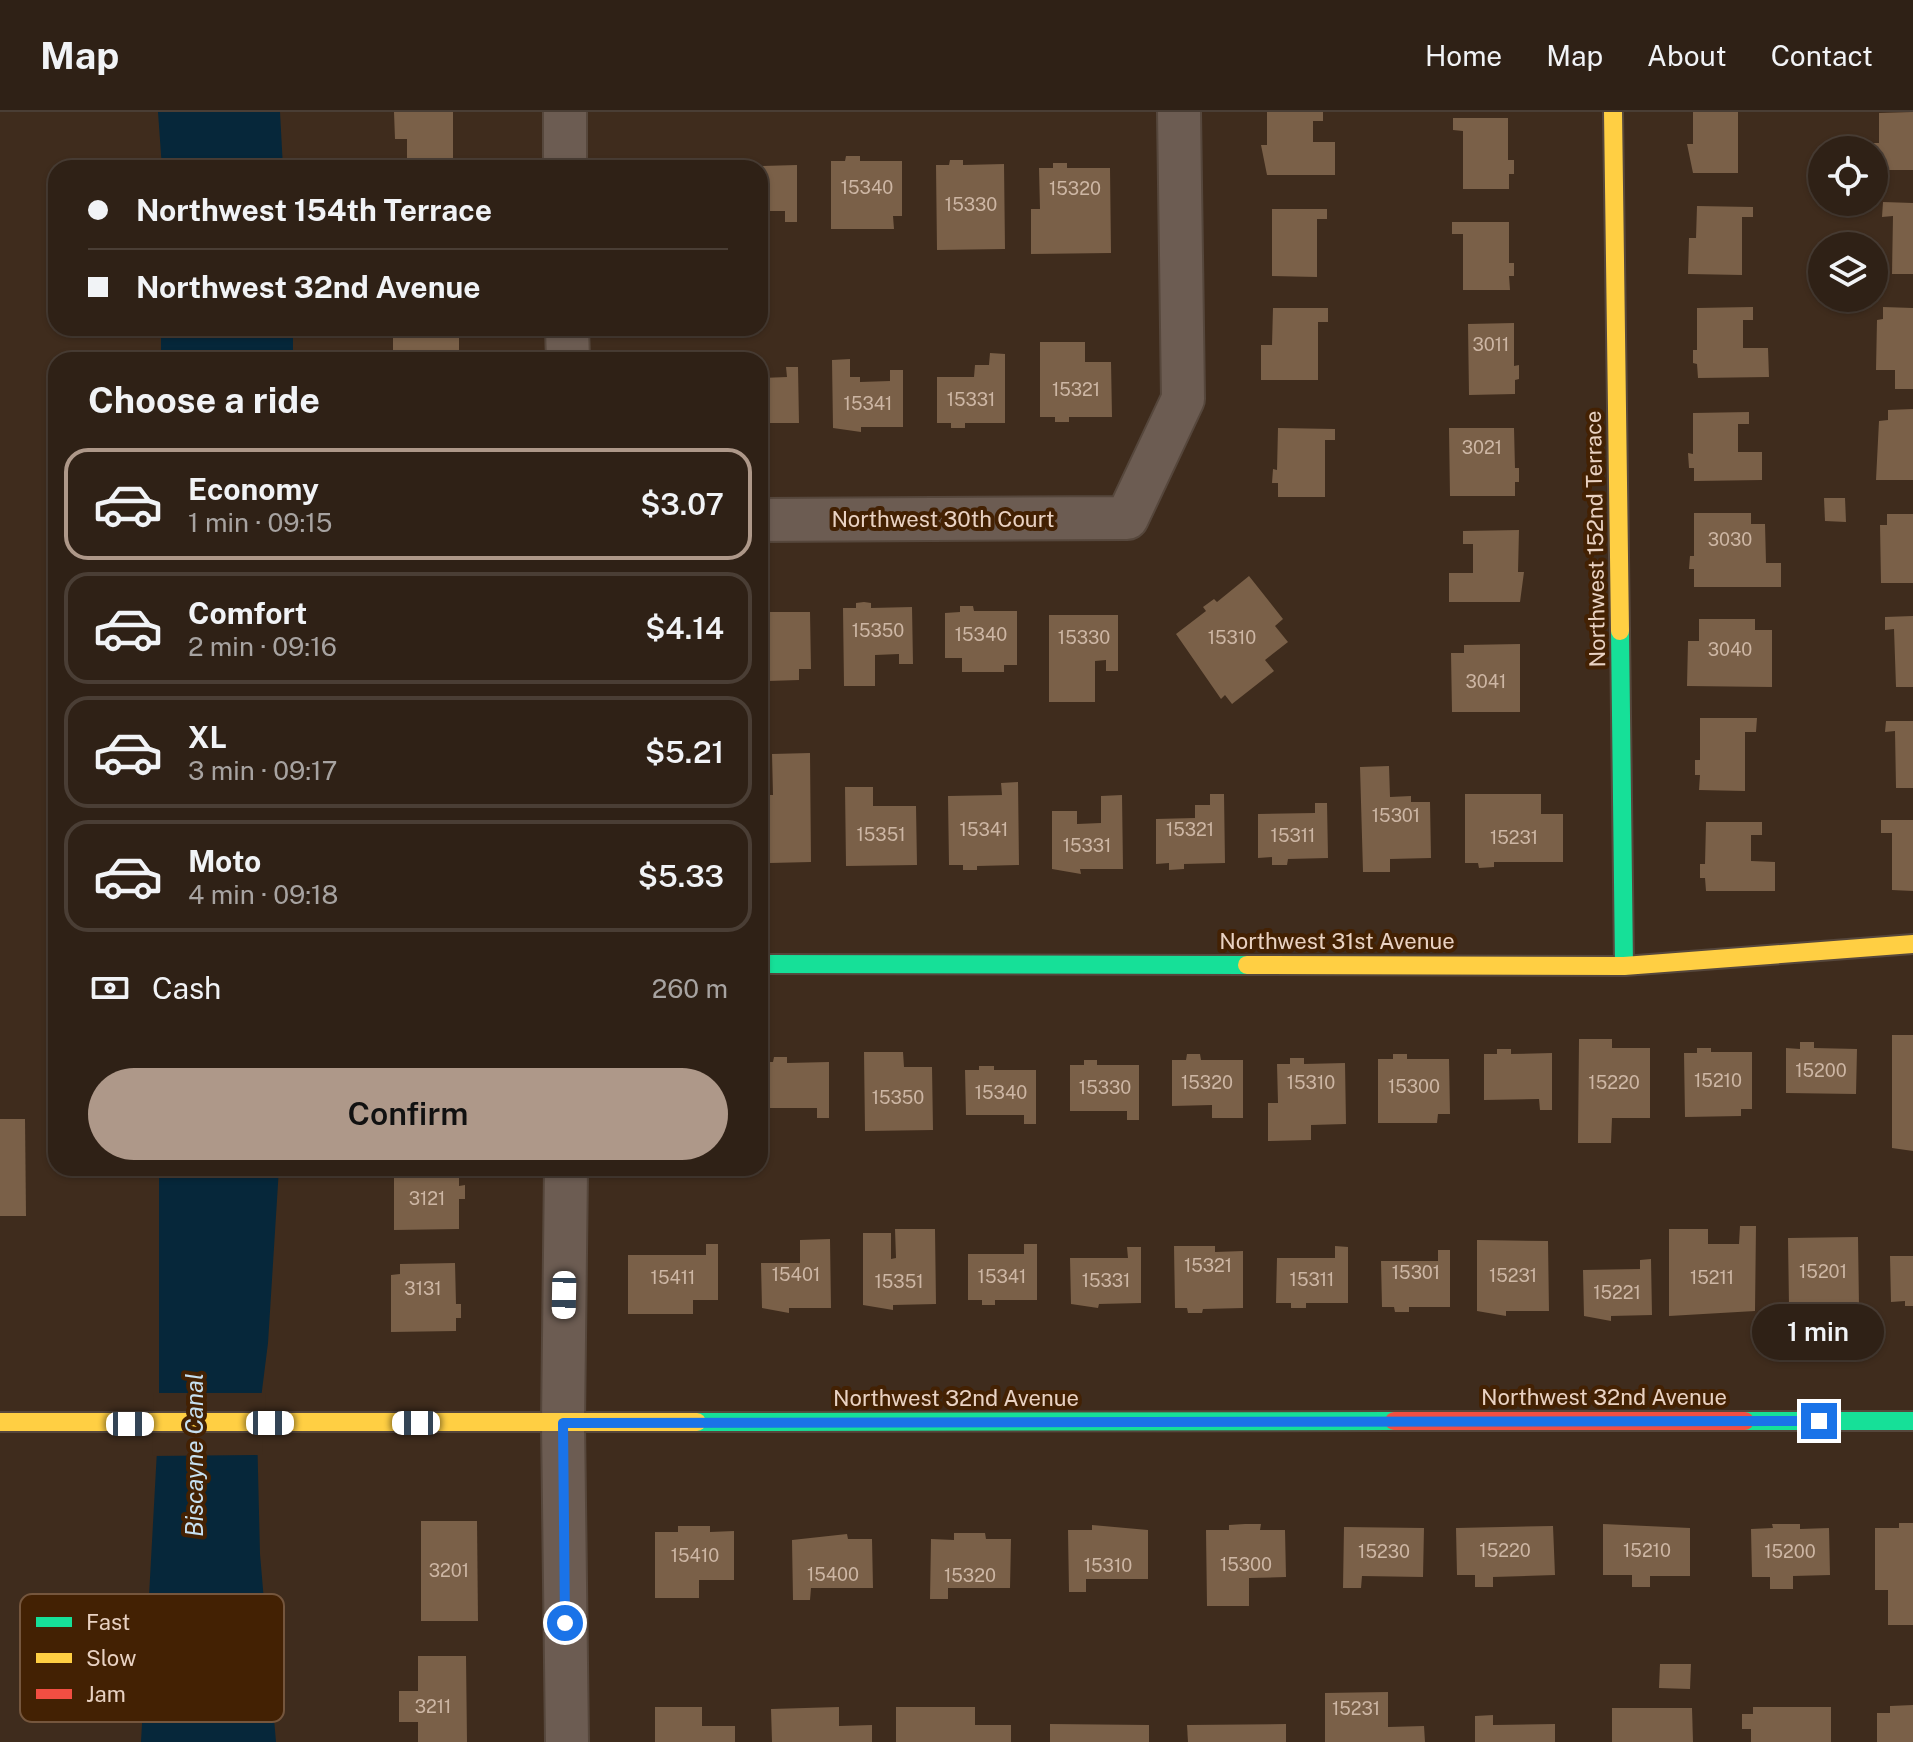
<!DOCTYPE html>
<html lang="en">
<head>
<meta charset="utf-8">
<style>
  :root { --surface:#2f2116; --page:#37291f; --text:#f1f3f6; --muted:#a7a3a1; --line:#4a3e35; --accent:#ae9889 }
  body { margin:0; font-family:"Public Sans",sans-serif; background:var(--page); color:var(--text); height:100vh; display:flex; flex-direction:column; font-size:30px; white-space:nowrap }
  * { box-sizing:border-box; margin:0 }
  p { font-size:26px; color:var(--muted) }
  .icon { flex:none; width:44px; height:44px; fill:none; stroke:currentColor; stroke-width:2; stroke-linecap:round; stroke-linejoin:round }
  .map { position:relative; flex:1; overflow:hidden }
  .panel { position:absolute; left:48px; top:240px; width:720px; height:824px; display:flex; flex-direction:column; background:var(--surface); border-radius:24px; box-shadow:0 2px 6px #0004,0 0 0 2px var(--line) }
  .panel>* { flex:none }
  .hud { position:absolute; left:48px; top:48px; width:720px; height:176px; border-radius:24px; box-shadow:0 2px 6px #0004,0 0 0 2px var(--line); display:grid; align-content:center; height:176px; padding:0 40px; background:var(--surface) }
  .controls { position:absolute; left:1808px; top:24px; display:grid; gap:16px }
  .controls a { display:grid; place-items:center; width:80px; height:80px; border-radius:50%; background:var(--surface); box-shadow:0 2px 6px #0004,0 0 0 2px var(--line); font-size:40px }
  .end { position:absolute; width:36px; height:36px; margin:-18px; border:10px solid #1a73e8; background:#fff; box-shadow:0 0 0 4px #fff }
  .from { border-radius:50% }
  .bubble { position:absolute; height:56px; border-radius:28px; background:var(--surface); box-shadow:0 2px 6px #0004,0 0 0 2px var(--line); font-size:26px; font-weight:600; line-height:56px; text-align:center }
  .car { position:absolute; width:24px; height:48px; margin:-24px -12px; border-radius:10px; box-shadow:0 0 6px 2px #0007; background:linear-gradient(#fff 24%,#345 0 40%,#fff 0 76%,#345 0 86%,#fff 0) }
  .hud b { display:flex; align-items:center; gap:28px; height:76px; font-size:30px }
  .hud b+b { border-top:2px solid var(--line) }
  .hud i { width:20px; height:20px; background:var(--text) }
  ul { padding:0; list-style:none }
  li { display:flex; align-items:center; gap:24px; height:112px; margin:0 16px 12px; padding:0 24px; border:4px solid var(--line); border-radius:24px }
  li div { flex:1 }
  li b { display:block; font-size:30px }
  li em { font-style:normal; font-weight:600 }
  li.on { border-color:var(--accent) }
  li>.icon { width:72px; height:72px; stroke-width:1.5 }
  h2 { padding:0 40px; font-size:36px; line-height:96px }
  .pay { display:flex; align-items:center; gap:20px; height:88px; padding:0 40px; font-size:30px }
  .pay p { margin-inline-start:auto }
  .button { display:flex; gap:16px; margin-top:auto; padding:16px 40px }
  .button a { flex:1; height:92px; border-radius:48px; background:var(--accent); color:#111; font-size:32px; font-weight:600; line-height:92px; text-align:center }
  header { display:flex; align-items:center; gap:48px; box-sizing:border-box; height:112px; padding:0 40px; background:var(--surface); border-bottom:2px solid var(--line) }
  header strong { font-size:38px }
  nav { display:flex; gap:44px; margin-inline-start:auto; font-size:28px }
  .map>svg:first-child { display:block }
  .water { fill:#06273a }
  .pier { fill:#3f2c1d }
  .building { fill:#7a6048 }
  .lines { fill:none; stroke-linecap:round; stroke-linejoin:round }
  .street-casing { stroke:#56473c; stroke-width:46 }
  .fast-casing { stroke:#56473c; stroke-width:22 }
  .slow-casing { stroke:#56473c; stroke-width:22 }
  .jam-casing { stroke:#56473c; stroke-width:22 }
  .street { stroke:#6c5c52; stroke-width:42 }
  .fast { stroke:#16e098; stroke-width:18 }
  .slow { stroke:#ffcf43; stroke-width:18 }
  .jam { stroke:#f24e42; stroke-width:18 }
  .route { stroke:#1a73e8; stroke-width:10 }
  .labels { text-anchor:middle; stroke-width:8; stroke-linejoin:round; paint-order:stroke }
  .number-label { font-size:18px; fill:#cdb6a4 }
  .street-label { font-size:22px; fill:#e9d2c3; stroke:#432103 }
  .water-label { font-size:24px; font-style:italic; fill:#c6e0f1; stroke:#432103 }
  .key { fill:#432103; stroke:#75563d; stroke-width:2 }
  .key-label { font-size:22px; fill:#e9d2c3 }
</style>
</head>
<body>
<header>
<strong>Map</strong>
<nav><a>Home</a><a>Map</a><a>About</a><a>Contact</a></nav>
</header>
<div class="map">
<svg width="1913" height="1630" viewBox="0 0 1913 1630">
  <rect width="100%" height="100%" fill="#3f2c1d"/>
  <g class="water">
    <path d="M158,0h122l3,56h-121z"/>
    <rect x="161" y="216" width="132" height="32"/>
    <path d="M159,1056h120l-11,175 -11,87 3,124 16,188h-135l18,-328z"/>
  </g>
  <path class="pier" d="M154,1281h112l-4,62 -110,1z"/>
  <g class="building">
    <path d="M394,0h59v56h-46v-29h-12z"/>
    <path d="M1267,0h56v9h-10v21h22v33h-68l-6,-30h6z"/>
    <path d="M1693,0h45v61h-45l-6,-29h6z"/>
    <path d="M1913,0v58h-39v-20h-12v-7h17v-30z"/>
    <path d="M1453,6h55v42h6v14h-5v15h-46v-58l-10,-1z"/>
    <path d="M846,44h14v5h42v55h-9l1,13h-63v-68h14z"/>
    <path d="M950,48h13v5l41,-1 1,85 -68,1 -1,-85h13z"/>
    <path d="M1053,51h14v5h43l1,85 -80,1v-45h9l-1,-41h14z"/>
    <path d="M797,53v57h-12v-11h-25v-45z"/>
    <path d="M1883,90l30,1v71h-21l1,-58 -11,1z"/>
    <path d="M1697,94l56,1v10h-11v58l-54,-1 1,-36h7z"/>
    <path d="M1272,97h55v10h-10v58l-45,-1z"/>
    <path d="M1452,110h57v41h5v13h-5l1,14h-47v-56h-11z"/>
    <path d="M1753,195v13h-10v28h25l1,29 -71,1 -1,-14 -4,-1v-13h4v-42z"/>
    <path d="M1883,195l30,1v81h-18v-19h-19l1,-50 6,-1z"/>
    <path d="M1273,196h55v14h-10v58h-57v-35h11z"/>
    <path d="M1514,211v43l5,-1v14l-4,1v14l-46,1 -1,-71z"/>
    <path d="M393,216h66v24h5l1,8h-72z"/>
    <path d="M1040,230h45v20h26l1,55h-43v5h-14v-5h-15z"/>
    <path d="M990,241l15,1v69h-40v5h-14v-5h-14v-46h37l1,-12h14z"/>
    <path d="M850,247v18h10v5l30,-1v-11h13v57h-42v5l-28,-4 -1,-68z"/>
    <path d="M786,255h12l1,56h-39v-45l27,-1z"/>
    <path d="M1913,297v71h-37l3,-59 9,-1v-10z"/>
    <path d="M1749,300v12h-11v28h24v28l-68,1v-13h-5l-1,-15 5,1v-41z"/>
    <path d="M1278,316l57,1v11h-10v57h-47v-14h-6l1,-14 4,1z"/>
    <path d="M1449,316h65l1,40h4v14h-4v14h-65z"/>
    <path d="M1824,386h21l1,24 -21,-1z"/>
    <path d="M1694,401h57v11h14l1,39h15v24h-87v-18h-5l1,-13h4z"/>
    <path d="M1887,402h26v69h-32l-1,-58h7z"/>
    <path d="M1519,418l-1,42h6l-4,30h-71v-29h24v-29h-10v-13z"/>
    <path d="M1249,464l34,43 -8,7 13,16 -23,18 9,11 -42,33 -7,-9 -4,4 -45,-65 30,-23 -3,-4 11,-8 3,3z"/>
    <path d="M864,490l7,1v5l41,-1 1,57h-14v-10l-24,1v31h-31l-1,-78h13v-5z"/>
    <path d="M760,494h9v6h41l1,57h-12v11l-31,1 1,34h-9z"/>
    <path d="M960,494h13l1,5h43v54h-13v7h-42v-14h-17v-45l15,-1z"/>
    <path d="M1049,503h69v56h-12v-11l-11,1v41h-46z"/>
    <path d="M1913,504v71h-17l-2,-58 -9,1v-13z"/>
    <path d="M1699,507h56v11h17v57l-85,-1 1,-45h11z"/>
    <path d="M1520,532v68h-68l-1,-59h13v-8z"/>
    <path d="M1700,606h57l-1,14h-11v59l-46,-1 1,-15h-5v-15h5z"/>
    <path d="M1886,609h27v67h-17l-1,-57 -10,1z"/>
    <path d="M810,641l1,109 -41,1v4h-10v-72h13l-1,-41z"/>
    <path d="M1389,654l1,31 21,-1v6h19l1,56 -41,1v13h-27l-3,-105z"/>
    <path d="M1018,670l1,83 -42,1v4h-14v-5h-14l-1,-69 54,-1 -1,-12z"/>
    <path d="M845,675h28v19h43l1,59 -71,1z"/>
    <path d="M1210,682h14l1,69 -41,1v5l-15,1v-7l-13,1v-45l39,-1v-13h15z"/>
    <path d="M1465,682h76v20h22v48h-69v5l-15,1 -1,-5h-13z"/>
    <path d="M1122,683l1,74h-43l1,5 -29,-5v-58h25v13l24,-1v-27z"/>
    <path d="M1315,691h12l1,55 -40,1 -1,6h-15v-8l-14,1v-44l57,-1z"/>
    <path d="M1881,708h32v71l-21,-1v-57h-11z"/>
    <path d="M1706,710h56v13h-11v26l24,1v29h-69l-1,-13h-5v-14h5z"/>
    <path d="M1892,923h21v116l-21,-3z"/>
    <path d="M1579,927h33v9h38v70h-38l-1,25h-33z"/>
    <path d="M1800,930h14v6l43,1 -1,45 -70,-1v-45l14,1z"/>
    <path d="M1697,936h14v4h41v57h-11v7l-56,1 -1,-64h13z"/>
    <path d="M1497,937h14v5l41,-1v57h-12l-1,-11 -55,1v-46h13z"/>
    <path d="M864,940h39l1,15h28l1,63 -68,1z"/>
    <path d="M1187,942h13l1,6h42v58h-31v-13l-40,1v-46h14z"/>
    <path d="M1393,942h14v5h42l1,55h-12l-1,9h-59v-64h15z"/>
    <path d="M774,945h13v6l42,-1v56h-12v-10h-57v-46h13z"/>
    <path d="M1290,946h14v6l41,-1 1,61 -35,1v15l-43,1v-38h10l-1,-39h13z"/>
    <path d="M1084,948h13v5h42v55h-12v-9h-57v-46h14z"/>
    <path d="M979,954h15v4h42v54h-12v-9h-58l-1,-45h14z"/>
    <path d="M0,1007h25l1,97h-26z"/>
    <path d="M394,1056h65v18l6,-1v14h-6v30l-65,1z"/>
    <rect x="637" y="1056" width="60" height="6"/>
    <path d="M1740,1114h16l-1,85 -86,5v-87h39v15h31z"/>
    <path d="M895,1117h40l1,75 -43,1v5l-30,-5v-72h28v26l5,-1z"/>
    <path d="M1858,1125l1,69h-44l1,4h-14v-4h-13l-1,-68z"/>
    <path d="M830,1127l1,69h-42v5l-27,-5 -1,-45h39v-23z"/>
    <path d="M1477,1128l71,1 1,70h-43v5l-29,-5z"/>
    <path d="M706,1132h12v56h-25v14h-65v-59h78z"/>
    <path d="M1024,1132h13v56h-42v5h-13v-5h-14v-46h56z"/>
    <path d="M1174,1134h41v6l28,-1v57l-40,1 -1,4h-14l-1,-5h-12z"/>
    <path d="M1335,1134l13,1v56h-42v5h-15v-5h-15l1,-45h58z"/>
    <path d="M1127,1135h14v56l-42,1 -1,4 -27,-4 -1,-46h58z"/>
    <path d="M1438,1138h12v57h-41v5h-14l-1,-5h-12l-1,-46h57z"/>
    <path d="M1890,1144h23v50h-8v-5l-14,1z"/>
    <path d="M1651,1147l1,56 -41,1v5l-27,-5 -1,-46 57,-1v-9z"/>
    <path d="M455,1151l1,41h5v14h-5v13l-65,1v-57l9,-1v-10z"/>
    <path d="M421,1409h56l1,100h-57z"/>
    <path d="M1899,1411h14v102h-25v-35h-13v-62h24z"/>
    <path d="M1245,1412h16l-1,6h25l1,47 -37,1v28h-42l-1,-76h23v-5z"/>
    <path d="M1603,1412l87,4v48h-40v11h-18v-12h-29z"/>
    <path d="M1772,1412h28v5l29,-1 1,47 -37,1v13h-23v-12h-18l-1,-48 22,-1z"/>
    <path d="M1092,1413l56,5v49h-62v13h-17l-1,-62h24z"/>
    <path d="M678,1414h32v6l24,-1v49h-35v18h-44v-66h23z"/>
    <path d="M1553,1414l2,49 -62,2v10h-18v-12h-18l-1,-47z"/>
    <path d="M1344,1415l80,1 -1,49 -61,-1 -1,12h-18z"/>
    <path d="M954,1421h31l1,6h25l-1,49h-62v11h-18l1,-60 23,1z"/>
    <path d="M847,1422l1,5h24l1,49h-62l-1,12h-17l-1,-60z"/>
    <path d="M418,1544h48l1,86h-49v-20h-19v-31h19z"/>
    <path d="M1660,1552h31l-1,25 -31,-1z"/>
    <path d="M1388,1580v35l36,-1 1,16h-100v-49z"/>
    <path d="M1913,1593v37h-36v-29h13v-7z"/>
    <path d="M655,1595h47v19h33v16h-80z"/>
    <path d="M839,1595v19l33,-1v17h-100l-1,-33z"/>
    <path d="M896,1595h79v18h36v17h-115z"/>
    <path d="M1753,1595h78v35h-80v-13h-9v-15h11z"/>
    <path d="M1612,1596h80l1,34h-81z"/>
    <path d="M1493,1603v10l62,-1v18h-80v-26z"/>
    <path d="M1050,1612l99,1v17h-99z"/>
    <path d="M1286,1612v18h-98l-1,-17z"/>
  </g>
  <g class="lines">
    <g class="street-casing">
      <g id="street">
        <path d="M565,0v56"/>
        <path d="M567,216l1,32"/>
        <path d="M760,408l367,-2 56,-119 -4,-287"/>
        <path d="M566,1056l-3,255 4,319"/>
      </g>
    </g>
    <g class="fast-casing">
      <g id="fast">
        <path d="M1620,519l4,335"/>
        <path d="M760,852l487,1"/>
        <path d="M1745,1309h168"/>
        <path d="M697,1310l697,-1"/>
      </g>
    </g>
    <g class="slow-casing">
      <g id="slow">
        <path d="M1613,0l7,519"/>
        <path d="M1247,853l377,1 289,-22"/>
        <path d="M0,1310h697"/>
      </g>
    </g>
    <g class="jam-casing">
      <path id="jam" d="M1394,1309h351"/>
    </g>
    <use href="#street" class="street"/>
    <use href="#fast" class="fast"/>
    <use href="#slow" class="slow"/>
    <use href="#jam" class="jam"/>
  </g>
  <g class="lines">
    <path class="route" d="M565,1511l-2,-200 1256,-2"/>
  </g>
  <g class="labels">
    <g class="number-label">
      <text x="867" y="82">15340</text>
      <text x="1075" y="83">15320</text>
      <text x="971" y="99">15330</text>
      <text x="1491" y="239">3011</text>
      <text x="1076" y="284">15321</text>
      <text x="971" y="294">15331</text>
      <text x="868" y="298">15341</text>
      <text x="1482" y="342">3021</text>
      <text x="1730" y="434">3030</text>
      <text x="878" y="525">15350</text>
      <text x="981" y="529">15340</text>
      <text x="1084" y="532">15330</text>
      <text x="1232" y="532">15310</text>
      <text x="1730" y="544">3040</text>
      <text x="1486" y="576">3041</text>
      <text x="1396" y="710">15301</text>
      <text x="984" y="724">15341</text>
      <text x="1190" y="724">15321</text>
      <text x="881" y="729">15351</text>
      <text x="1293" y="730">15311</text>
      <text x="1514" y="732">15231</text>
      <text x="1087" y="740">15331</text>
      <text x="1821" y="965">15200</text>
      <text x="1718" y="975">15210</text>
      <text x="1207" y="977">15320</text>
      <text x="1311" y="977">15310</text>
      <text x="1614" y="977">15220</text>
      <text x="1414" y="981">15300</text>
      <text x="1105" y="982">15330</text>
      <text x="1001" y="987">15340</text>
      <text x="898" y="992">15350</text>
      <text x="427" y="1093">3121</text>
      <text x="1208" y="1160">15321</text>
      <text x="1823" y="1166">15201</text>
      <text x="1416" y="1167">15301</text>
      <text x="796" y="1169">15401</text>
      <text x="1513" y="1170">15231</text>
      <text x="1002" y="1171">15341</text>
      <text x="673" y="1172">15411</text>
      <text x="1712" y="1172">15211</text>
      <text x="1312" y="1174">15311</text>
      <text x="1106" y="1175">15331</text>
      <text x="899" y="1176">15351</text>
      <text x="423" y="1183">3131</text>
      <text x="1617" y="1187">15221</text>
      <text x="1505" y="1445">15220</text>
      <text x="1647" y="1445">15210</text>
      <text x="1384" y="1446">15230</text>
      <text x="1790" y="1446">15200</text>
      <text x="695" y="1450">15410</text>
      <text x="1246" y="1459">15300</text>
      <text x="1108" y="1460">15310</text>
      <text x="449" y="1465">3201</text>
      <text x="833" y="1469">15400</text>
      <text x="970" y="1470">15320</text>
      <text x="433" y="1601">3211</text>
      <text x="1356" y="1603">15231</text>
    </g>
    <g class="street-label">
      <text x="943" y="415">Northwest 30th Court</text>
      <text transform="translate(1595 427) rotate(-91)" y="8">Northwest 152nd Terrace</text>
      <text x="1337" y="837">Northwest 31st Avenue</text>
      <text x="1604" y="1293">Northwest 32nd Avenue</text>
      <text x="956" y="1294">Northwest 32nd Avenue</text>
    </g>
    <g class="water-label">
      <text transform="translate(195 1343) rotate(-90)" y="8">Biscayne Canal</text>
    </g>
  </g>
  <rect x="20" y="1482" width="264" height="128" rx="12" class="key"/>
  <rect x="36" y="1505" width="36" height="10" fill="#16e098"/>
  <rect x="36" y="1541" width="36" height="10" fill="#ffcf43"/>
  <rect x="36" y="1577" width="36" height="10" fill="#f24e42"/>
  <g class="key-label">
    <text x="86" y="1518">Fast</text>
    <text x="86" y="1554">Slow</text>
    <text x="86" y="1590">Jam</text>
  </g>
</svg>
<div class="controls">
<a><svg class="icon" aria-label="locate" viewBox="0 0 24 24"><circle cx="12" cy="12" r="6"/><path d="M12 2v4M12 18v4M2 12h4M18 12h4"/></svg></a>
<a><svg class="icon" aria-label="layers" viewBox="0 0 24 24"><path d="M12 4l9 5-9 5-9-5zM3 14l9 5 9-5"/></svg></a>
</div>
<i class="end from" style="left:565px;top:1511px"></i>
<i class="end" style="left:1819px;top:1309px"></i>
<div class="bubble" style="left:1752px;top:1192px;width:132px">1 min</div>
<i class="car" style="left:564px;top:1183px;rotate:181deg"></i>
<i class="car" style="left:270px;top:1311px;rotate:90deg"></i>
<i class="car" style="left:416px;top:1311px;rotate:270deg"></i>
<i class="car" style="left:130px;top:1312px;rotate:90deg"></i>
<div class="hud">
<b><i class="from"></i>Northwest 154th Terrace</b>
<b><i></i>Northwest 32nd Avenue</b>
</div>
<section class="panel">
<h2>Choose a ride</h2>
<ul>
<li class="on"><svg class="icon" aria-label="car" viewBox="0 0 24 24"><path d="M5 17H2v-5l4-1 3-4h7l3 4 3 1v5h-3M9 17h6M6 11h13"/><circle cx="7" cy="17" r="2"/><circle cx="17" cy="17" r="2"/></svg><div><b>Economy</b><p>1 min · 09:15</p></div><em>$3.07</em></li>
<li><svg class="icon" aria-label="car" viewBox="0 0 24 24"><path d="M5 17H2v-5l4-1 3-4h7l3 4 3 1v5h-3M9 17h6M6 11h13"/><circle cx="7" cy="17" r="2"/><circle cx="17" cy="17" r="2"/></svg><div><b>Comfort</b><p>2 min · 09:16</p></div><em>$4.14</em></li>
<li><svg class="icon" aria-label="car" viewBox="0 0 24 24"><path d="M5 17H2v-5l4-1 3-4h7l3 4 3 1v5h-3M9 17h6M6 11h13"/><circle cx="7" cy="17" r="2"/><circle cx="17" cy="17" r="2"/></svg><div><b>XL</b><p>3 min · 09:17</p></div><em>$5.21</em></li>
<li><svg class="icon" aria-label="car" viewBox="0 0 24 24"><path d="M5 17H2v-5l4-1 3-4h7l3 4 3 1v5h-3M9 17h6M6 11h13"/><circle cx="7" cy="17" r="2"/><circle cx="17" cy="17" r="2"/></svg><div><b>Moto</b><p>4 min · 09:18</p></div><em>$5.33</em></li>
</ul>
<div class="pay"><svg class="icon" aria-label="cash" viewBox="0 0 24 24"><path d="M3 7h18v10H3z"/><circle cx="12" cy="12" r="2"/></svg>Cash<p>260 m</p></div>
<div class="button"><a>Confirm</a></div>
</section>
</div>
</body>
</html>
